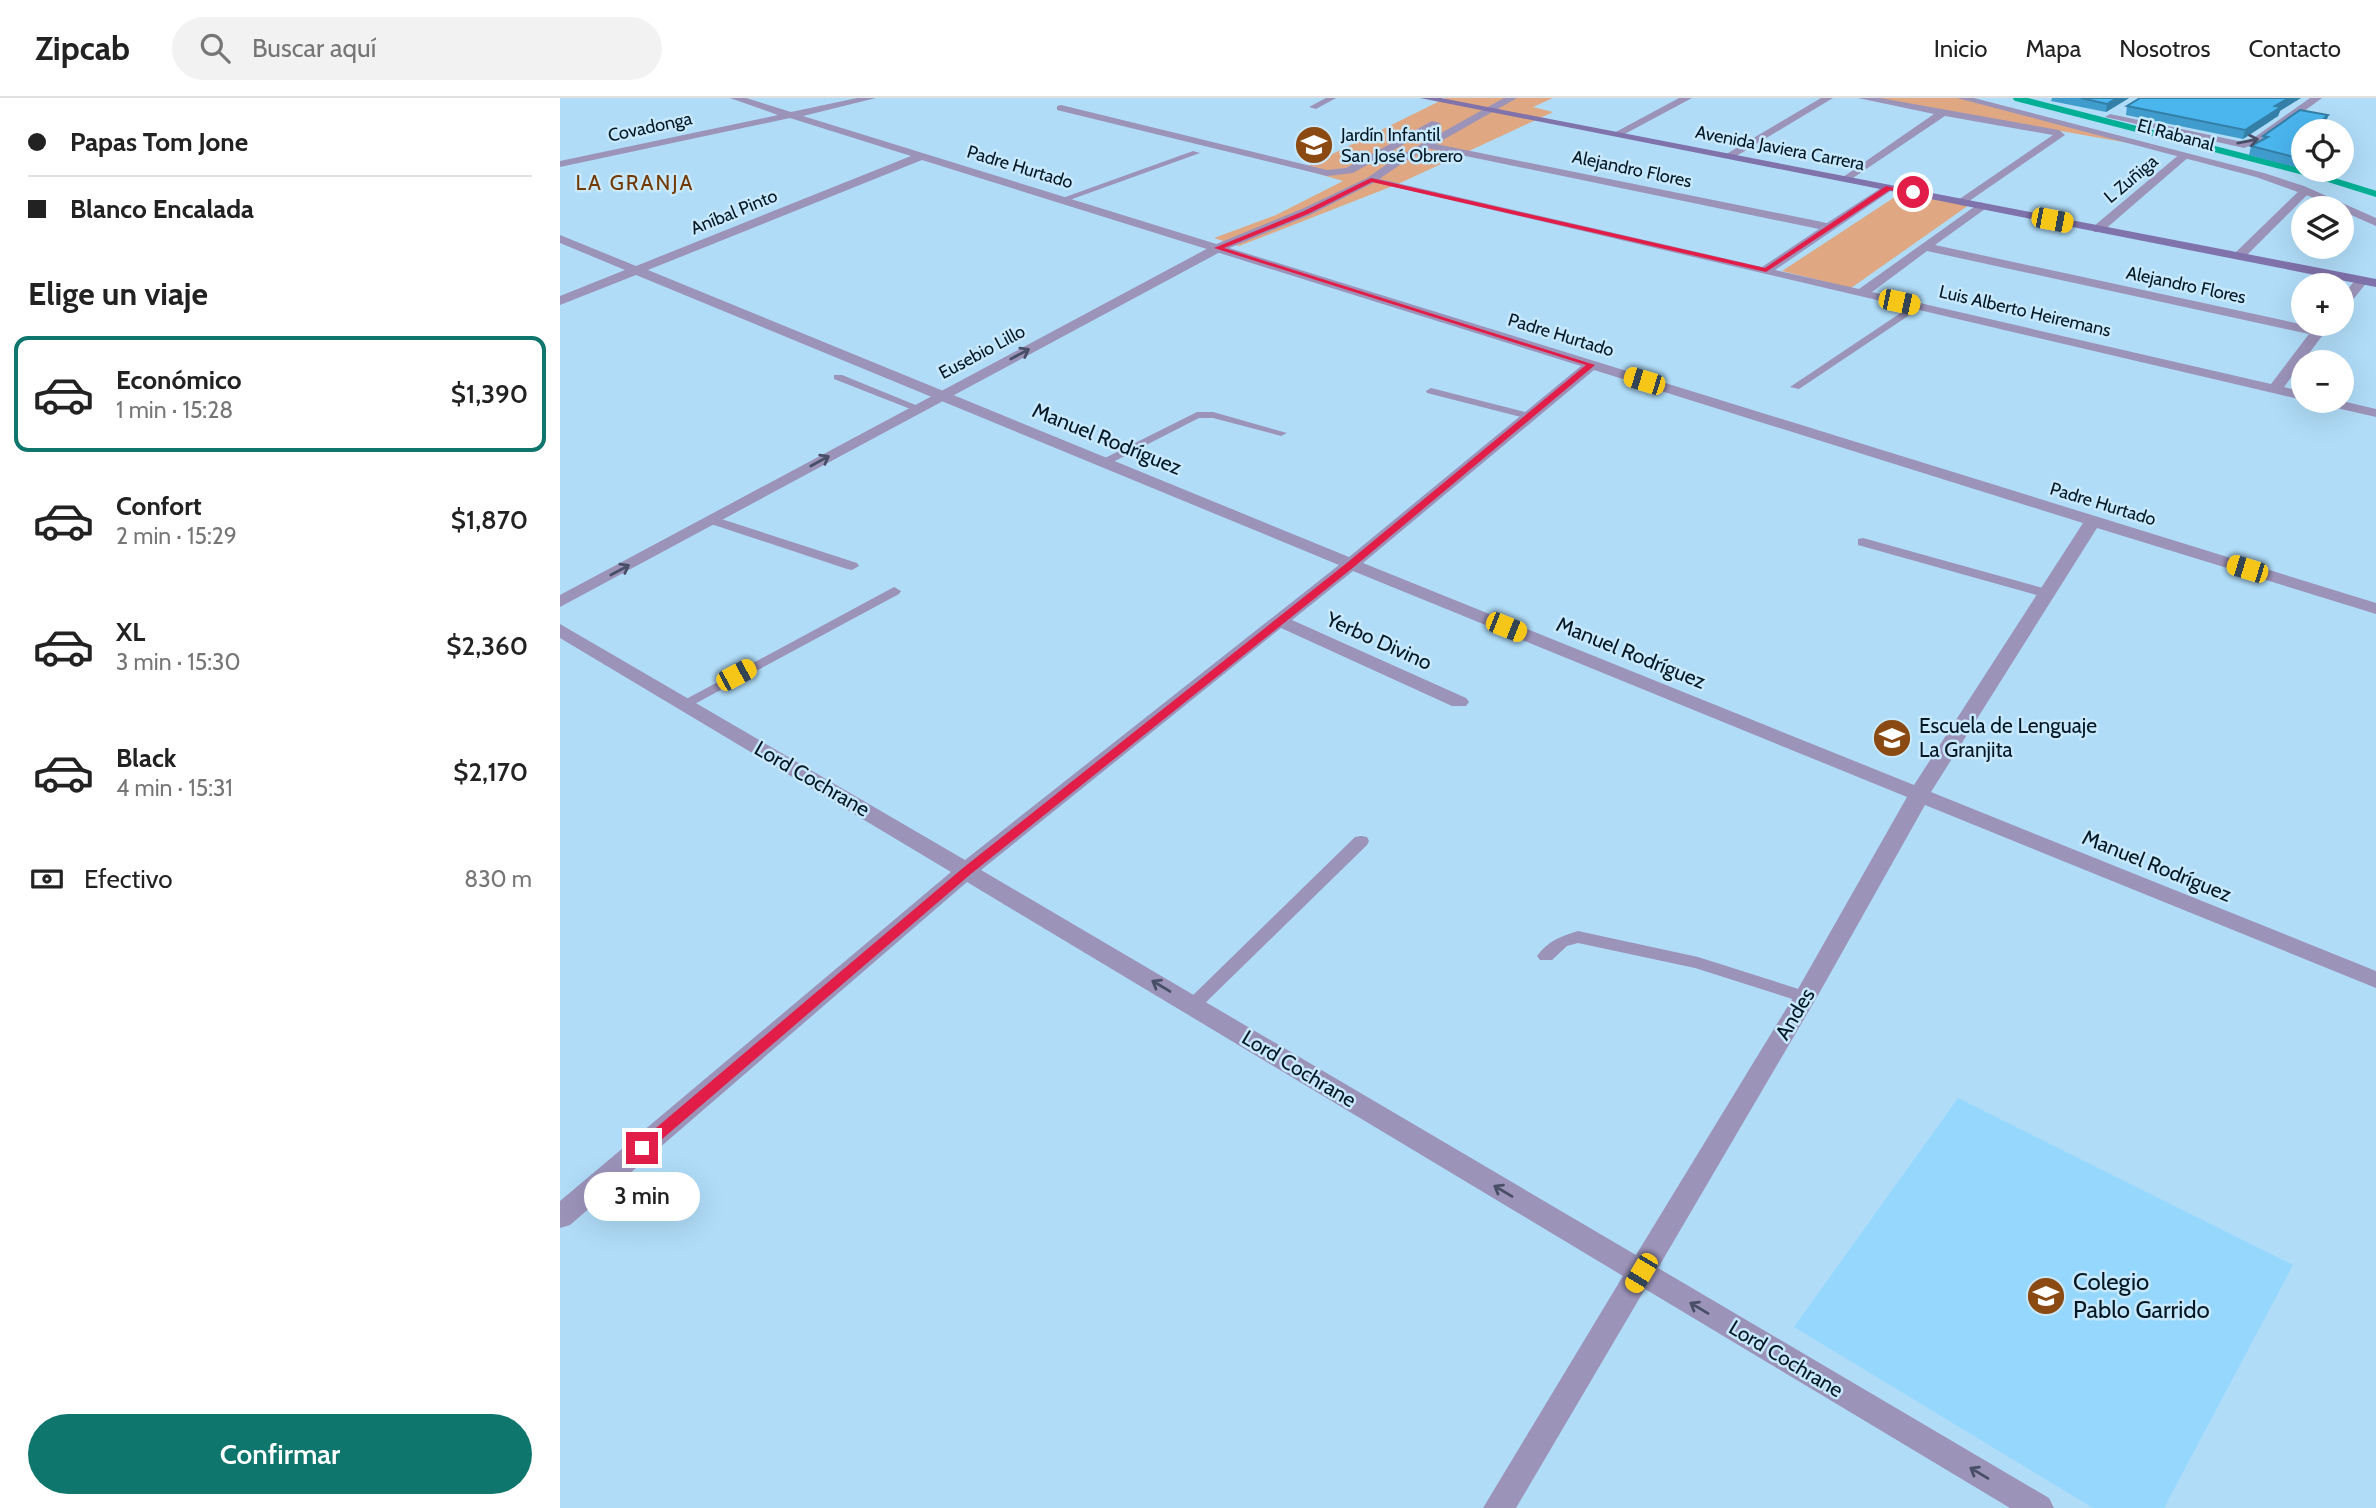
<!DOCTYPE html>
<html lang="es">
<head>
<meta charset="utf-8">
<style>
  :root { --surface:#fff; --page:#f2f2f2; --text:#222; --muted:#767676; --line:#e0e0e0; --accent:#0f766e }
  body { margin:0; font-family:Cabin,sans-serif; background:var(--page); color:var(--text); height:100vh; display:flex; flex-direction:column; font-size:26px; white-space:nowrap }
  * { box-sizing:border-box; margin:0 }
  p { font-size:23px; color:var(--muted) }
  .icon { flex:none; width:38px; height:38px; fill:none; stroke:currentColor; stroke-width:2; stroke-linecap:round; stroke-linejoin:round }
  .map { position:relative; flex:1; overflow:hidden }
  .panel { display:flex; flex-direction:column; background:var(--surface); width:560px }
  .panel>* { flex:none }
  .guide { display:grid; align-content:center; height:154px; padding:0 28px; background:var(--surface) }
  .tools { position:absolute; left:1731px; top:21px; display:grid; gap:14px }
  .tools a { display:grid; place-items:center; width:63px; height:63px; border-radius:50%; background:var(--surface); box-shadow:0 7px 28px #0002; font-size:35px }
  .end { position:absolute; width:32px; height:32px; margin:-16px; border:9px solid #e11d48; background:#fff; box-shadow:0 0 0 4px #fff }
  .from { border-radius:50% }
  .bubble { position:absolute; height:49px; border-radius:24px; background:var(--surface); box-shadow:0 7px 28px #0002; font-size:23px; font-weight:600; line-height:49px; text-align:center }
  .car { position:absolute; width:21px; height:42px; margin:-21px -10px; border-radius:9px; box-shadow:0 0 5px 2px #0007; background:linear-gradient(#f5c518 24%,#345 0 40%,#f5c518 0 76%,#345 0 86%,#f5c518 0) }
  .guide b { display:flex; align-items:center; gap:24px; height:66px; font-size:26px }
  .guide b+b { border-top:2px solid var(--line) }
  .guide i { width:18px; height:18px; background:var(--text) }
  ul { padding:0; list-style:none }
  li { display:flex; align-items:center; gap:21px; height:116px; margin:0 14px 10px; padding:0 14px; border:4px solid transparent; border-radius:14px }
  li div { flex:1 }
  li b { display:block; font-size:26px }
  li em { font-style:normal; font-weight:600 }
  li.selected { border-color:var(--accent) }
  li>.icon { width:63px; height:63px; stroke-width:1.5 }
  h2 { padding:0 28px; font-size:32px; line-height:84px }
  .pay { display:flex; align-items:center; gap:18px; height:77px; padding:0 28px; font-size:26px }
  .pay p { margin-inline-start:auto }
  .cta { display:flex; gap:14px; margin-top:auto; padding:14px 28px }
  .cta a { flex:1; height:80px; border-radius:42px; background:var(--accent); color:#fff; font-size:28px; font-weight:600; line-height:80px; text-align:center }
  header { display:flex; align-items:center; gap:42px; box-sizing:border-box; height:98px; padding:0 35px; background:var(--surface); border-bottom:2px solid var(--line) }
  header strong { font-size:33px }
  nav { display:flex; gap:38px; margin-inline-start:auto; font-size:24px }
  .search { width:490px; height:63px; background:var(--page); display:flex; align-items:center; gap:18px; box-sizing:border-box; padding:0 24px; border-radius:38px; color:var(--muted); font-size:26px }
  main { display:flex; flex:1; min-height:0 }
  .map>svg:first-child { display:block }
  .built { fill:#96d7fe }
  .green { fill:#dfa882 }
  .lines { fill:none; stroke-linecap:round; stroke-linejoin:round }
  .stream { stroke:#01b094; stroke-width:6 }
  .service { fill:#9c93b9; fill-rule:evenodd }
  .minor { fill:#9c93b9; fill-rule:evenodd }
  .tertiary { fill:#9c93b9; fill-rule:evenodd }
  .secondary { fill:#8072aa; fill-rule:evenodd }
  .wall { fill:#409ccd }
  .shaded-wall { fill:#347fa7 }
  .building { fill:#4bb5ee; stroke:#347fa7; stroke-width:2 }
  .oneway { stroke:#484f67 }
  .route { fill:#e11d48 }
  .labels { text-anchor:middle; stroke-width:5; stroke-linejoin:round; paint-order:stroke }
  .far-street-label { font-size:18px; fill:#031824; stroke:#c7e8fd }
  .far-poi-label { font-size:18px; fill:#031824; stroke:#c7e8fd; text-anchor:start }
  .far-quarter-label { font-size:21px; letter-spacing:2px; fill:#723901; stroke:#c7e8fd }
  .street-label { font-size:21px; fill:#031824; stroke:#c7e8fd }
  .poi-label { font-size:21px; fill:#031824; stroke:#c7e8fd; text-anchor:start }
  .near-poi-label { font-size:24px; fill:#031824; stroke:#c7e8fd; text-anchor:start }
</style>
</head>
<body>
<header>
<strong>Zipcab</strong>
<div class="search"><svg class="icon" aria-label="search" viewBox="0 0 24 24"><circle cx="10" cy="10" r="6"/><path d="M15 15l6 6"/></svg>Buscar aquí</div>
<nav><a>Inicio</a><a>Mapa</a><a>Nosotros</a><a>Contacto</a></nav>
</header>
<main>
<section class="panel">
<div class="guide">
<b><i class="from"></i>Papas Tom Jone</b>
<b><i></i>Blanco Encalada</b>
</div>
<h2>Elige un viaje</h2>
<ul>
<li class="selected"><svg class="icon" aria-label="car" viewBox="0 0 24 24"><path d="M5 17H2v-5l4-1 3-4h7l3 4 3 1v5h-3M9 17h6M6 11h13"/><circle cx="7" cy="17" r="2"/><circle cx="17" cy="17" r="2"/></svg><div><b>Económico</b><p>1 min · 15:28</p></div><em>$1,390</em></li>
<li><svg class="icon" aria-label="car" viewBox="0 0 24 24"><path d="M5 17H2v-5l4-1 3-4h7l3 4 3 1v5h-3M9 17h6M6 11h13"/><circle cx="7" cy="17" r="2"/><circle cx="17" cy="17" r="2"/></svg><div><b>Confort</b><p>2 min · 15:29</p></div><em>$1,870</em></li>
<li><svg class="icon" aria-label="car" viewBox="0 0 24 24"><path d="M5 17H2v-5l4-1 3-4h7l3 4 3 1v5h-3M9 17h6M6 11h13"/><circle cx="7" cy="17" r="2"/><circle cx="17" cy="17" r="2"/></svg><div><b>XL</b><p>3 min · 15:30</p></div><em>$2,360</em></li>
<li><svg class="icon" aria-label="car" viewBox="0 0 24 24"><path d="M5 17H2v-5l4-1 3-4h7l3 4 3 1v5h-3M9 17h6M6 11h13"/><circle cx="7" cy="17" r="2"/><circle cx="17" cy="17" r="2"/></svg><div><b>Black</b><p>4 min · 15:31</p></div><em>$2,170</em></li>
</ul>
<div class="pay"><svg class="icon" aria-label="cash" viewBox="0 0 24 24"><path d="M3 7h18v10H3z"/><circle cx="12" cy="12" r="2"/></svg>Efectivo<p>830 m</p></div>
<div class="cta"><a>Confirmar</a></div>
</section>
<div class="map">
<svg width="1816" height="1410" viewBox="0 0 1816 1410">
  <rect width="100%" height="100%" fill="#b0dcf8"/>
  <path class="built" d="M1398,1000l335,167 -129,243h-71l-299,-181z"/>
  <g class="green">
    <path d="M886,0h107l-20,9 20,5 -155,72 -159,62 -25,-8 62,-23 67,-34 -41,-12z"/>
    <path d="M1312,0h98l170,47z"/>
    <path d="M1344,93l65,14 -118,83 -69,-17z"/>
  </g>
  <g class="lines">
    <path class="stream" d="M1456,0l296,76 64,20"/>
    <g class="service">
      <path d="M766,0h10l-20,11 -7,-2z"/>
      <path d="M633,53l7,2 -136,49 -7,-2z"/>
      <path d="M1354,206l9,2 -124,83 -9,-2z"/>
      <path d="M274,277h8l81,33 -10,2 -79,-31z"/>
      <path d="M871,290l102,26 2,2 -6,3 -102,-26 -1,-2z"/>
      <path d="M637,314h16l74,21 -6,3 -68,-18h-14l-92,47 -4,1 -6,-4z"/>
      <path d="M152,418l145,47 2,3 -7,4 -5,-1 -139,-46v-6z"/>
      <path d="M1303,440l187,52 2,3 -7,4 -5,-1 -182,-51v-6z"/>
      <path d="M334,489l7,4 -2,3 -210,113 -5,1 -7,-4z"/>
      <path d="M801,738l6,1 2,4 -2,4 -168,164h-12l-3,-4 3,-4 168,-164z"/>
      <path d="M1018,833l120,26 113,36 3,4 -3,4 -6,2 -110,-35 -117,-25 -11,3 -15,14h-12l-3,-4c11,-15 24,-20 41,-25z"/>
    </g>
    <g class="minor">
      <path d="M170,0h16l45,14 66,-14h19l-73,18 1573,487v11l-279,-86 -166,264 445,179v17l-451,-183 -108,192 -159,271 391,230 5,10h-44l-365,-219 -129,219h-33l140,-232 -656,-394 -397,343 -10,3v-27l391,-329 -391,-234v-14l405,236 374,-295 -703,-290 -76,30v-9l65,-26 -65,-27v-8l76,31 275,-110 -121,-38 -230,49v-6l218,-46zM362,62l659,206 -232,191 -701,-287zM1034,272l489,153 -169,262 -551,-222zM793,473l554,226 -113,199 -158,259 -655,-385 300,-242 171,78h14l3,-4 -3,-4 -174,-78z"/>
      <path d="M1119,0h13l-71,38 -9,-2z"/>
      <path d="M1261,0h12l-100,60 -10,-2z"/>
      <path d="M1298,0h22l179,32 6,5 -103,71 -6,-4 2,-2 95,-65 -108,-19 -98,66 -6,-3 2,-2 91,-63z"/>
      <path d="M1750,0h12l-59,43 -19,7 -139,-31 5,-3 133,28 12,-5z"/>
      <path d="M501,7l266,65 19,-2 86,-47 9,2 -88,50 -26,3 -270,-66v-4z"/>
      <path d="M866,44l401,81 57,-37h8v4l-117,80 84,19 122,-87 6,4 -2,3 -50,36 379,82 3,-3h14l-47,63 19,5v8l-938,-220 6,-3 391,90 57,-38 -397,-82v-4zM1367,153l382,83 -38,50 -399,-92z"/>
      <path d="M1621,55l10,2 -89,77h-8v-6z"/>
      <path d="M1742,90l10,2 -69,69h-8v-6z"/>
      <path d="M1802,179l6,4 -21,26 -5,1v-12l15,-18z"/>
      <path d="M1757,303h25l34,8v8l-57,-13z"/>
    </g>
    <g class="tertiary">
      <path d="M944,0h13l-113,64 -29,20 -65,33 -88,36 -662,356v-12l654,-350 88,-36 65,-31 29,-20z"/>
      <path d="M1397,0h17l290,75 40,13 72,32v8l-34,-15v-3l-86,-31z"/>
    </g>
    <path class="secondary" d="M860,0h21l935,181v8z"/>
  </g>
  <g class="wall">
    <path d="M1489,0h80l-23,14 -55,-11 1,-3z"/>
    <path d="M1567,8l153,5 -2,5 -35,23 -117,-24z"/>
    <path d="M1768,17l-2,9 -23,7v33l-4,4 -50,-13 2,-9 11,-6 1,-4z"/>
  </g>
  <g class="shaded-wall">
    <path d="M1557,0h12l-23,14 1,-8z"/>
    <path d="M1729,0h12l-21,13 -2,5 -35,23 2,-9 30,-24z"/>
    <path d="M1768,17l-2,9 -9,7 -4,-3z"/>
    <path d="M1743,59v7l-4,4 3,-9z"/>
  </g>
  <g class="building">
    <path d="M1521,0h36l-10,6z"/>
    <path d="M1580,0h149l-14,8 6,1 -36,23 -118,-24z"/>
    <path d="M1740,12l28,5 -15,13 19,3h-29v26l-1,2 -51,-13 17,-9 -5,-1z"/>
  </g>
  <defs><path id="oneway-shaft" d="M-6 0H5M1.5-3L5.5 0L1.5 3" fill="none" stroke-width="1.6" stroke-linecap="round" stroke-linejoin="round" transform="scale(1.75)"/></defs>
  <g class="oneway">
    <use href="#oneway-shaft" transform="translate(1688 43) rotate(-11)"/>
    <use href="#oneway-shaft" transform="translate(460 256) rotate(-28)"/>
    <use href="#oneway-shaft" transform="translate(260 363) rotate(-29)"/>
    <use href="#oneway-shaft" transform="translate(60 472) rotate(-28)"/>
    <use href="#oneway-shaft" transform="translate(601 888) rotate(-149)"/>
    <use href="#oneway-shaft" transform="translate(943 1093) rotate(-149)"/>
    <use href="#oneway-shaft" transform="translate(1139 1210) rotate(-149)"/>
    <use href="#oneway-shaft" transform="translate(1419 1375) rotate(-149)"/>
  </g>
  <path class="route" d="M811,80l394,90 121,-82 30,6 -3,2 -23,-4 -124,82 -394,-90 -64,32 -84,34 371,117 -240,201 -383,307 -325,279h-10v-8l326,-276 385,-306 238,-197 -372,-117 90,-37z"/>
  <defs>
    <g id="school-disc" transform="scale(2.0125)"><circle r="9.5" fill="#8a4a12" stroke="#c7e8fd"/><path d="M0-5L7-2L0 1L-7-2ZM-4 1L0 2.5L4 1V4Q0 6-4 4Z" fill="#fff"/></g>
  </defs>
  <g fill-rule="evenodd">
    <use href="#school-disc" x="754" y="47"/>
    <use href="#school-disc" x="1332" y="640"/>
    <use href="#school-disc" x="1486" y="1198"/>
  </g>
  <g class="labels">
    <g class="far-street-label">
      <text transform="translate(90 29) rotate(-12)" y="6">Covadonga</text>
      <text transform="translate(1616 37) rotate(15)" y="6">El Rabanal</text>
      <text transform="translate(1220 50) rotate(11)" y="6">Avenida Javiera Carrera</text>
      <text transform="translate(460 69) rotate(17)" y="6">Padre Hurtado</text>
      <text transform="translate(1072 71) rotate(12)" y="6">Alejandro Flores</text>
      <text transform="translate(1571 81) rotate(-40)" y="6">L Zuñiga</text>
      <text transform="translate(174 114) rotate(-22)" y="6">Aníbal Pinto</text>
      <text transform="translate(1626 187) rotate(12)" y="6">Alejandro Flores</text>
      <text transform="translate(1465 213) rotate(13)" y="6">Luis Alberto Heiremans</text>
      <text transform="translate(1001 237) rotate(17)" y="6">Padre Hurtado</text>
      <text transform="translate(422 254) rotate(-28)" y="6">Eusebio Lillo</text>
      <text transform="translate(1543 406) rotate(17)" y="6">Padre Hurtado</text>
    </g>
    <g class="far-poi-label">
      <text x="781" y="43">Jardín Infantil<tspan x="781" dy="21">San José Obrero</tspan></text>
    </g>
    <g class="far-quarter-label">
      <text x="75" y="92">LA GRANJA</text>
    </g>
    <g class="street-label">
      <text transform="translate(547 341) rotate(22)" y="7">Manuel Rodríguez</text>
      <text transform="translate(819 543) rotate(24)" y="7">Yerbo Divino</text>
      <text transform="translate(1071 555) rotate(22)" y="7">Manuel Rodríguez</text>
      <text transform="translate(252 681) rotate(30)" y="7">Lord Cochrane</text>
      <text transform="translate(1597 768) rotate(22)" y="7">Manuel Rodríguez</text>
      <text transform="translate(1235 916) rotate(-59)" y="7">Andes</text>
      <text transform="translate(739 971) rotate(31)" y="7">Lord Cochrane</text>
      <text transform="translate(1226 1261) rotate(31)" y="7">Lord Cochrane</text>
    </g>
    <g class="poi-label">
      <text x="1359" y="635">Escuela de Lenguaje<tspan x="1359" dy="24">La Granjita</tspan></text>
    </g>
    <g class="near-poi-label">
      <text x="1513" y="1192">Colegio<tspan x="1513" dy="28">Pablo Garrido</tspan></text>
    </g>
  </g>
</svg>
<div class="tools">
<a><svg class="icon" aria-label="locate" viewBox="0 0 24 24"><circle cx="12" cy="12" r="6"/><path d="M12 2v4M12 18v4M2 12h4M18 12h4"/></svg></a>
<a><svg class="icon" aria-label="layers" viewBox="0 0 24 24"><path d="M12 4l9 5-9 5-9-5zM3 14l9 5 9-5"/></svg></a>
<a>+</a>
<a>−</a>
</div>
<i class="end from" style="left:1353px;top:94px"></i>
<i class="end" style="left:82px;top:1050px"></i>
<div class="bubble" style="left:24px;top:1074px;width:116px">3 min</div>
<i class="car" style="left:1492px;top:122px;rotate:101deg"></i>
<i class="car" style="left:1339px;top:204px;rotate:102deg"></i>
<i class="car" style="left:1084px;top:283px;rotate:287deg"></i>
<i class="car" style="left:1687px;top:471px;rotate:287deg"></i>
<i class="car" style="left:946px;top:529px;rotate:112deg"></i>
<i class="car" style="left:176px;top:577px;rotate:62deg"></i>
<i class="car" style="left:1081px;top:1175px;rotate:211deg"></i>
</div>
</main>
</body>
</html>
